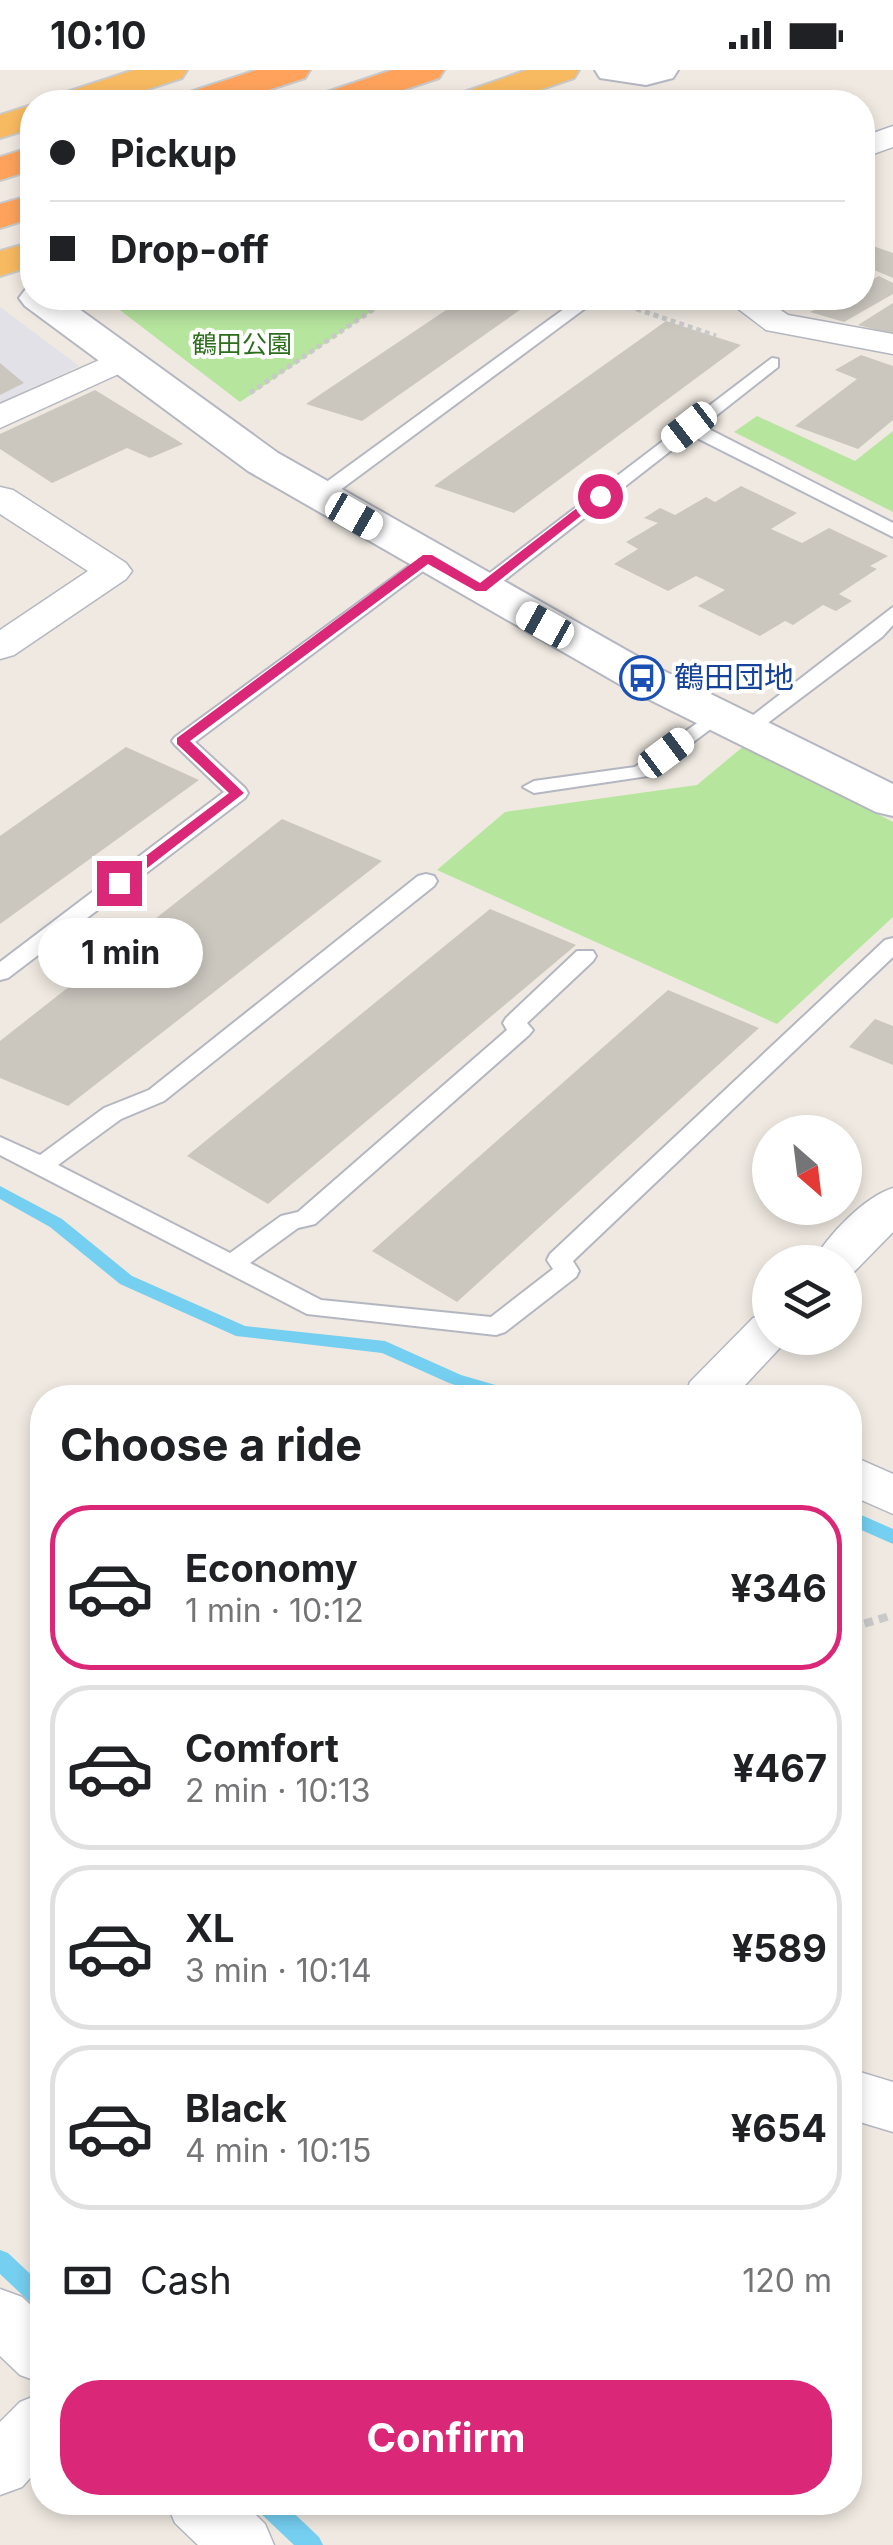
<!DOCTYPE html>
<html lang="en">
<head>
<meta charset="utf-8">
<style>
  :root { --surface:#fff; --page:#f2f2f2; --text:#202124; --muted:#757577; --line:#e0e0e0; --accent:#db2777 }
  body { margin:0; font-family:Inter,"Noto Sans JP",sans-serif; background:var(--page); color:var(--text); height:100vh; display:flex; flex-direction:column; font-size:38px; white-space:nowrap }
  * { box-sizing:border-box; margin:0 }
  p { font-size:32px; color:var(--muted) }
  .icon { flex:none; width:55px; height:55px; fill:none; stroke:currentColor; stroke-width:2; stroke-linecap:round; stroke-linejoin:round }
  .map { position:relative; flex:1; overflow:hidden }
  .details { position:absolute; left:30px; top:1315px; width:832px; height:1130px; display:flex; flex-direction:column; background:var(--surface); border-radius:40px; box-shadow:0 5px 15px #0003 }
  .details>* { flex:none }
  .guide { position:absolute; left:20px; top:20px; width:855px; height:220px; border-radius:40px; box-shadow:0 5px 15px #0003; display:grid; align-content:center; height:220px; padding:0 30px; background:var(--surface) }
  .needle { width:65px; rotate:152deg }
  .fabs { position:absolute; left:752px; top:1045px; display:grid; gap:20px }
  .fabs a { display:grid; place-items:center; width:110px; height:110px; border-radius:50%; background:var(--surface); box-shadow:0 5px 15px #0003; font-size:50px }
  .end { position:absolute; width:45px; height:45px; margin:-22px; border:12px solid #db2777; background:#fff; box-shadow:0 0 0 5px #fff }
  .from { border-radius:50% }
  .bubble { position:absolute; height:70px; border-radius:35px; background:var(--surface); box-shadow:0 5px 15px #0003; font-size:32px; font-weight:700; line-height:70px; text-align:center }
  .car { position:absolute; width:30px; height:60px; margin:-30px -15px; border-radius:12px; box-shadow:0 0 8px 2px #0007; background:linear-gradient(#fff 24%,#345 0 40%,#fff 0 76%,#345 0 86%,#fff 0) }
  .guide b { display:flex; align-items:center; gap:35px; height:95px; font-size:38px }
  .guide b+b { border-top:2px solid var(--line) }
  .guide i { width:25px; height:25px; background:var(--text) }
  ul { padding:0; list-style:none }
  li { display:flex; align-items:center; gap:30px; height:165px; margin:0 20px 15px; padding:0 10px; border:5px solid var(--line); border-radius:40px }
  li div { flex:1 }
  li b { display:block; font-size:38px }
  li em { font-style:normal; font-weight:700 }
  li.active { border-color:var(--accent) }
  li>.icon { width:90px; height:90px; stroke-width:1.5 }
  h2 { padding:0 30px; font-size:45px; line-height:120px }
  .pay { display:flex; align-items:center; gap:25px; height:110px; padding:0 30px; font-size:38px }
  .pay p { margin-inline-start:auto }
  .button { display:flex; gap:20px; margin-top:auto; padding:20px 30px }
  .button a { flex:1; height:115px; border-radius:40px; background:var(--accent); color:#fff; font-size:40px; font-weight:700; line-height:115px; text-align:center }
  .status { display:flex; justify-content:space-between; align-items:center; height:70px; padding:0 50px; background:var(--surface); direction:ltr }
  .status svg { height:28px; fill:currentColor }
  .map>svg:first-child { display:block }
  .industrial { fill:#e3e1e8 }
  .green { fill:#b6e59e }
  .lines { fill:none; stroke-linecap:round; stroke-linejoin:round }
  .stream { fill:#75cff0; fill-rule:evenodd }
  .building { fill:#cbc7bf }
  .service-casing { stroke:#b4b7c1; stroke-width:4 }
  .minor-casing { stroke:#b4b7c1; stroke-width:3 }
  .tertiary-casing { stroke:#b4b7c1; stroke-width:4 }
  .trunk-casing { stroke:#c9c9c9; stroke-width:4 }
  .motorway-casing { stroke:#c9c9c9; stroke-width:4 }
  .path-far1 { stroke:#c9c9c9; stroke-width:5; stroke-dasharray:5 4; stroke-linecap:butt }
  .path { stroke:#c9c9c9; stroke-width:8; stroke-dasharray:9 6; stroke-linecap:butt }
  .service { fill:#fff; fill-rule:evenodd }
  .minor { fill:#fff; fill-rule:evenodd }
  .tertiary { fill:#fff; fill-rule:evenodd }
  .trunk { fill:#f8ba60; fill-rule:evenodd }
  .motorway { fill:#ffa35c; fill-rule:evenodd }
  .route { fill:#db2777 }
  .labels { text-anchor:middle; stroke-width:8; stroke-linejoin:round; paint-order:stroke }
  .far-park-label { font-size:25px; fill:#2c6e1b; stroke:#fff }
  .transit-label { font-size:30px; fill:#164399; stroke:#fff; text-anchor:start }
</style>
</head>
<body>
<div class="status"><b>10:10</b><svg viewBox="0 0 49 12"><path d="M0 12V9h3v3zM5 12V6h3v6zM10 12V3h3v9zM15 12V0h3v12zM26 1h20v11H26zM47 4h2v5h-2z"/></svg></div>
<div class="map">
<svg width="893" height="2475" viewBox="0 0 893 2475">
  <rect width="100%" height="100%" fill="#efe9e1"/>
  <path class="industrial" d="M0,237l79,59 -79,37z"/>
  <g class="green">
    <path d="M119,228h272l-151,104 -132,-101z"/>
    <path d="M757,346l98,45 38,-30v81l-159,-80z"/>
    <path d="M745,675l148,77v95l-116,107 -340,-154 68,-58 192,-27z"/>
  </g>
  <g class="lines">
    <g class="stream">
      <path d="M0,1116l62,33 70,57 113,50 140,15 76,34 62,18 3,5h-32l-45,-15 -67,-30 -146,-17 -116,-52 -70,-57 -50,-28z"/>
      <path d="M850,1440l43,19v15l-43,-19z"/>
      <path d="M0,2180l8,3 34,32v24l-8,-3 -34,-32z"/>
      <path d="M253,2432h29l37,35 4,8h-29l-37,-35z"/>
    </g>
  </g>
  <g class="building">
    <path d="M873,176l20,7v25l-31,-13v-11z"/>
    <path d="M879,206l14,7v11l-49,28 -34,-10 29,-14h23v-13z"/>
    <path d="M464,228l70,2 -172,121 -56,-17z"/>
    <path d="M780,228h40l-20,11z"/>
    <path d="M893,233v31l-35,-9z"/>
    <path d="M666,251l75,24 -227,168 -80,-27z"/>
    <path d="M861,285l32,11v54l-35,29 -63,-23 62,-47 -22,-9z"/>
    <path d="M0,293l24,20 -24,12z"/>
    <path d="M95,320l88,54 -33,14 -23,-10 -75,35 -52,-34v-15z"/>
    <path d="M741,416l56,27 -26,16 31,14 27,-15 59,28 -18,10 7,3 -38,25 13,7 -16,10 -13,-6 -30,20 -8,-4 -25,15 -62,-30 27,-16 -29,-14 -28,15 -54,-27 24,-15 -12,-7 32,-19 -14,-5 16,-10 15,7 31,-18 9,5z"/>
    <path d="M126,677l73,33 -199,144v-88z"/>
    <path d="M282,749l100,42 -314,245 -68,-28v-37z"/>
    <path d="M490,839l86,36 -308,259 -81,-48z"/>
    <path d="M668,920l91,38 -302,274 -85,-51z"/>
    <path d="M875,949l18,7v39l-44,-18z"/>
  </g>
  <g class="lines">
    <g class="service-casing">
      <g id="service">
        <path d="M579,228h20l-271,201h-14v-8z"/>
        <path d="M772,288l6,1v8l-75,59 190,97v14l-202,-102 -203,158h-14v-8z"/>
        <path d="M428,482l10,6 -3,4 -240,180 50,46 3,5 -3,5 -237,180 -8,2v-18l224,-170 -49,-47 -3,-4 3,-4z"/>
        <path d="M893,537v18l-11,12 -129,97h-14l-3,-4 3,-4z"/>
        <path d="M717,639l10,6 -3,4 -76,57 -114,17 -11,-6 11,-6 101,-14z"/>
        <path d="M426,804l8,2 3,5 -3,5 -270,215 -43,18 -63,46 172,88 51,-37 17,-4 209,-182 -4,-7 3,-5 71,-67h16l3,5 -3,5 -66,62 6,7 -4,5 -214,189 -17,4 -48,35 71,37 170,17 62,-48 -6,-9 3,-6 335,-314 8,-2v19l-320,304 6,10 -3,6 -71,55 -9,3 -189,-21 -307,-159v-18l40,18 64,-47 45,-18 269,-214z"/>
      </g>
    </g>
    <g class="minor-casing">
      <g id="minor">
        <path d="M893,56v21l-31,11v-21z"/>
        <path d="M724,228h39l25,17 105,19v20l-127,-24z"/>
        <path d="M122,280l12,3 5,7 -5,7 -134,61v-24z"/>
        <path d="M0,417l13,3 113,73 6,8 -6,8 -112,76 -14,4v-29l88,-59 -88,-57z"/>
        <path d="M893,1118v44l-40,41 -8,3v-14h-32c14,-26 51,-65 80,-74z"/>
        <path d="M770,1243v25h19l-56,60h-49l6,-16 63,-64z"/>
        <path d="M850,1385l43,19v40l-43,-19z"/>
        <path d="M850,1999l43,13v50l-43,-13z"/>
        <path d="M0,2219l22,8 20,19v67l-22,-8 -20,-19z"/>
        <path d="M42,2323v72l-20,22 -22,8v-73l20,-20z"/>
        <path d="M166,2432h77l22,22 9,21h-76l-23,-22z"/>
      </g>
    </g>
    <g class="tertiary-casing">
      <g id="tertiary">
        <path d="M595,0h83l-5,8 -27,7 -46,-7z"/>
        <path d="M32,218v10h32l214,155 380,215 235,116v32l-17,-4 -250,-124 -378,-217 -223,-165 -6,-8 6,-8z"/>
      </g>
    </g>
    <g class="trunk-casing">
      <g id="trunk">
        <path d="M134,0h53l-5,8 -74,24h-52l5,-8z"/>
        <path d="M527,0h52l-5,8 -70,24h-50l5,-8z"/>
        <path d="M32,35v23l-32,10v-23z"/>
        <path d="M32,172v24l-32,10v-25z"/>
      </g>
    </g>
    <g class="motorway-casing">
      <g id="motorway">
        <path d="M257,0h53l-5,8 -74,24h-52l5,-8z"/>
        <path d="M392,0h52l-5,8 -72,24h-51l5,-8z"/>
        <path d="M32,77v23l-32,10v-23z"/>
        <path d="M32,125v23l-32,10v-24z"/>
      </g>
    </g>
    <g class="path-far1">
      <path d="M628,236l88,30"/>
      <path d="M250,323l140,-95"/>
    </g>
    <path class="path" d="M850,1558l43,-13"/>
    <use href="#service" class="service"/>
    <use href="#minor" class="minor"/>
    <use href="#tertiary" class="tertiary"/>
    <use href="#trunk" class="trunk"/>
    <use href="#motorway" class="motorway"/>
  </g>
  <path class="route" d="M595,424l11,2 -120,95h-10l-48,-27 -238,177 54,52 -120,93h-10v-6l115,-87 -52,-49v-6l246,-183h9l48,28z"/>
  <defs>
    <g id="bus-ring" transform="scale(2.25)"><circle r="9.5" fill="#fff" stroke="#1a4fb4" stroke-width="1.5"/><path d="M-5-6H5V4H4V6H2V4H-2V6H-4V4H-5ZM-3.5-4V0h7V-4ZM-3.5 1.2v1.5H-2V1.2ZM2 1.2v1.5H3.5V1.2Z" fill="#1a4fb4"/></g>
  </defs>
  <g fill-rule="evenodd">
    <use href="#bus-ring" x="642" y="608"/>
  </g>
  <g class="labels">
    <g class="far-park-label">
      <text x="242" y="283">鶴田公園</text>
    </g>
    <g class="transit-label">
      <text x="674" y="618">鶴田団地</text>
    </g>
  </g>
</svg>
<div class="fabs">
<a><svg class="needle" viewBox="-14 -14 28 28"><path d="M0-13l5 13h-10z" fill="#e53935"/><path d="M0 13l5-13h-10z" fill="#757577"/></svg></a>
<a><svg class="icon" aria-label="layers" viewBox="0 0 24 24"><path d="M12 4l9 5-9 5-9-5zM3 14l9 5 9-5"/></svg></a>
</div>
<i class="end from" style="left:600px;top:426px"></i>
<i class="end" style="left:119px;top:813px"></i>
<div class="bubble" style="left:38px;top:848px;width:165px">1 min</div>
<i class="car" style="left:689px;top:357px;rotate:232deg"></i>
<i class="car" style="left:354px;top:446px;rotate:120deg"></i>
<i class="car" style="left:545px;top:555px;rotate:299deg"></i>
<i class="car" style="left:666px;top:683px;rotate:53deg"></i>
<div class="guide">
<b><i class="from"></i>Pickup</b>
<b><i></i>Drop-off</b>
</div>
<section class="details">
<h2>Choose a ride</h2>
<ul>
<li class="active"><svg class="icon" aria-label="car" viewBox="0 0 24 24"><path d="M5 17H2v-5l4-1 3-4h7l3 4 3 1v5h-3M9 17h6M6 11h13"/><circle cx="7" cy="17" r="2"/><circle cx="17" cy="17" r="2"/></svg><div><b>Economy</b><p>1 min · 10:12</p></div><em>¥346</em></li>
<li><svg class="icon" aria-label="car" viewBox="0 0 24 24"><path d="M5 17H2v-5l4-1 3-4h7l3 4 3 1v5h-3M9 17h6M6 11h13"/><circle cx="7" cy="17" r="2"/><circle cx="17" cy="17" r="2"/></svg><div><b>Comfort</b><p>2 min · 10:13</p></div><em>¥467</em></li>
<li><svg class="icon" aria-label="car" viewBox="0 0 24 24"><path d="M5 17H2v-5l4-1 3-4h7l3 4 3 1v5h-3M9 17h6M6 11h13"/><circle cx="7" cy="17" r="2"/><circle cx="17" cy="17" r="2"/></svg><div><b>XL</b><p>3 min · 10:14</p></div><em>¥589</em></li>
<li><svg class="icon" aria-label="car" viewBox="0 0 24 24"><path d="M5 17H2v-5l4-1 3-4h7l3 4 3 1v5h-3M9 17h6M6 11h13"/><circle cx="7" cy="17" r="2"/><circle cx="17" cy="17" r="2"/></svg><div><b>Black</b><p>4 min · 10:15</p></div><em>¥654</em></li>
</ul>
<div class="pay"><svg class="icon" aria-label="cash" viewBox="0 0 24 24"><path d="M3 7h18v10H3z"/><circle cx="12" cy="12" r="2"/></svg>Cash<p>120 m</p></div>
<div class="button"><a>Confirm</a></div>
</section>
</div>
</body>
</html>
